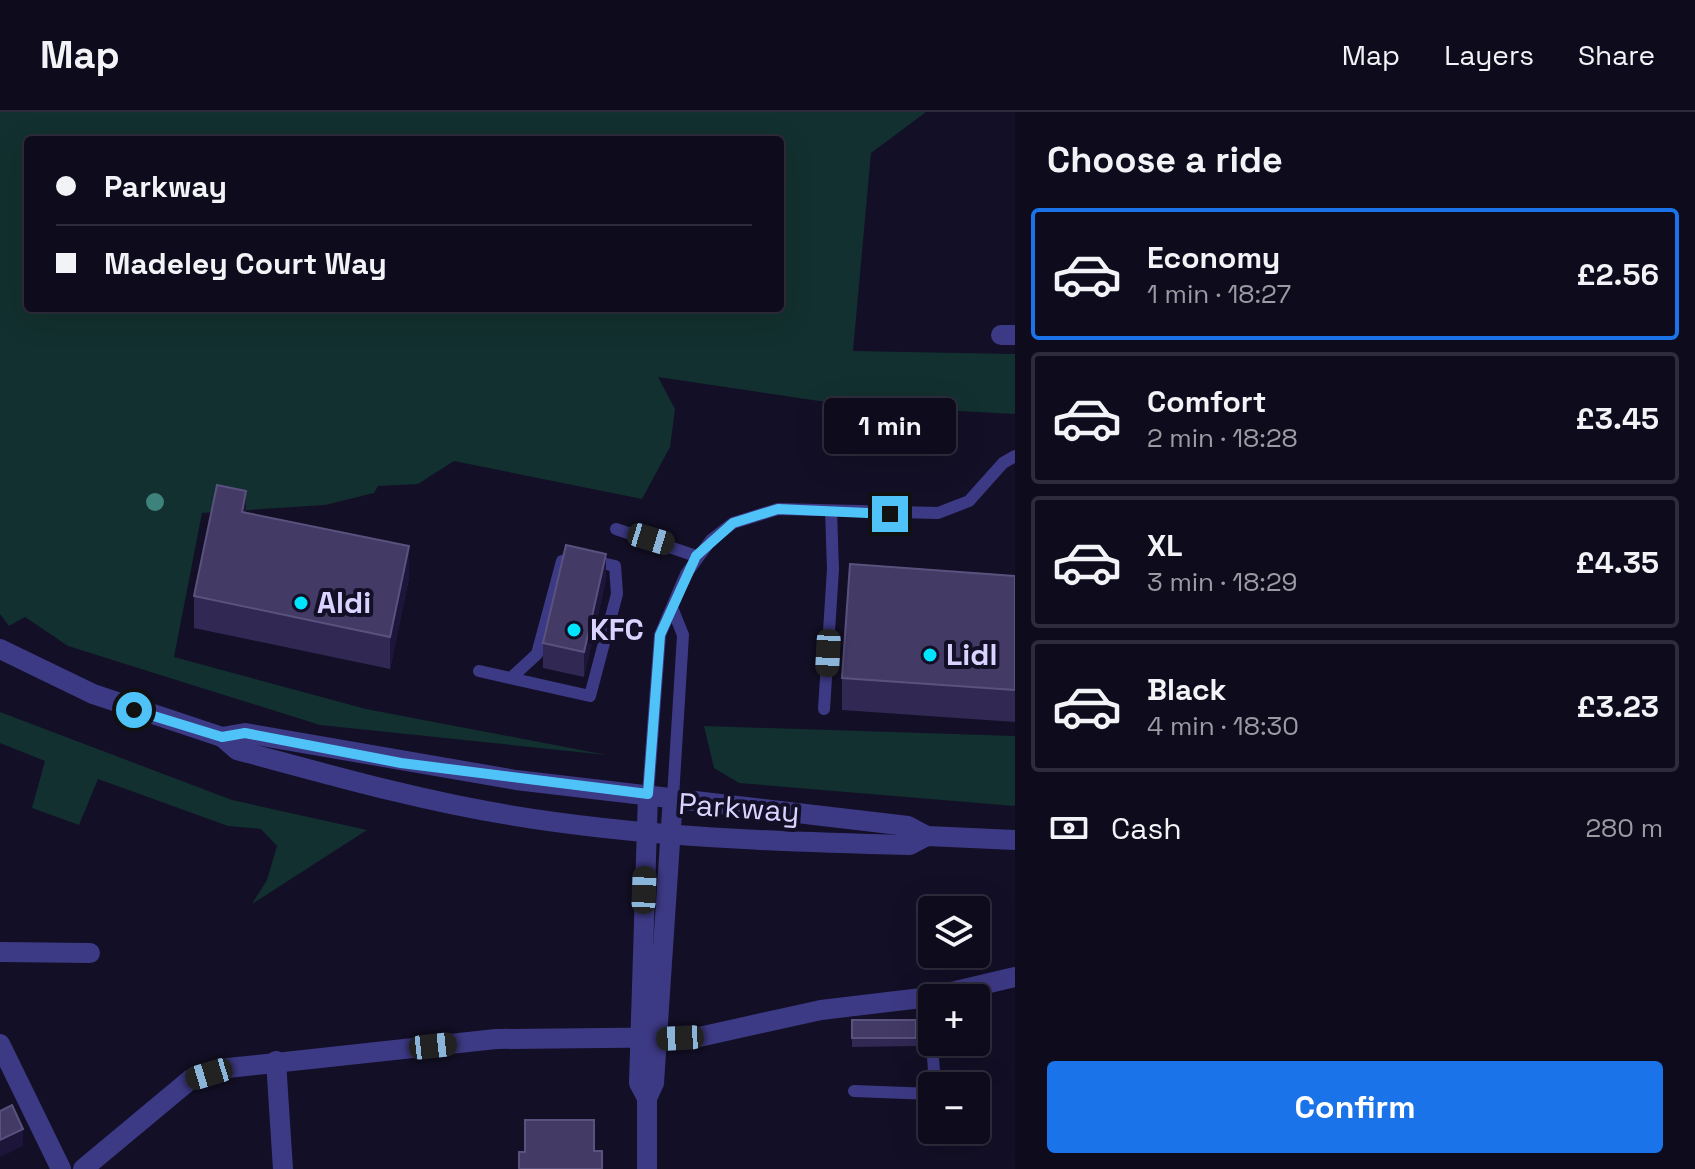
<!DOCTYPE html>
<html lang="en">
<head>
<meta charset="utf-8">
<style>
  :root { --surface:#0e0b1c; --page:#1c1929; --text:#f1f3f6; --muted:#9b9ba3; --line:#2e2b3b; --accent:#1a73e8 }
  body { margin:0; font-family:"Space Grotesk",sans-serif; background:var(--page); color:var(--text); height:100vh; display:flex; flex-direction:column; font-size:30px; white-space:nowrap }
  * { box-sizing:border-box; margin:0 }
  p { font-size:26px; color:var(--muted) }
  .icon { flex:none; width:44px; height:44px; fill:none; stroke:currentColor; stroke-width:2; stroke-linecap:round; stroke-linejoin:round }
  .map { position:relative; flex:1; overflow:hidden }
  .panel { display:flex; flex-direction:column; background:var(--surface); width:680px }
  .panel>* { flex:none }
  .guide { position:absolute; left:24px; top:24px; width:760px; height:176px; border-radius:8px; box-shadow:0 8px 32px #0002,0 0 0 2px var(--line); display:grid; align-content:center; height:176px; padding:0 32px; background:var(--surface) }
  .fabs { position:absolute; left:918px; top:784px; display:grid; gap:16px }
  .fabs a { display:grid; place-items:center; width:72px; height:72px; border-radius:8px; background:var(--surface); box-shadow:0 8px 32px #0002,0 0 0 2px var(--line); font-size:40px }
  .end { position:absolute; width:36px; height:36px; margin:-18px; border:10px solid #4fc3f7; background:#111; box-shadow:0 0 0 4px #111 }
  .from { border-radius:50% }
  .bubble { position:absolute; height:56px; border-radius:8px; background:var(--surface); box-shadow:0 8px 32px #0002,0 0 0 2px var(--line); font-size:26px; font-weight:800; line-height:56px; text-align:center }
  .car { position:absolute; width:24px; height:48px; margin:-24px -12px; border-radius:10px; box-shadow:0 0 6px 2px #0007; background:linear-gradient(#222 24%,#8ab4d8 0 40%,#222 0 76%,#8ab4d8 0 86%,#222 0) }
  .guide b { display:flex; align-items:center; gap:28px; height:76px; font-size:30px }
  .guide b+b { border-top:2px solid var(--line) }
  .guide i { width:20px; height:20px; background:var(--text) }
  ul { padding:0; list-style:none }
  li { display:flex; align-items:center; gap:24px; height:132px; margin:0 16px 12px; padding:0 16px; border:4px solid var(--line); border-radius:8px }
  li div { flex:1 }
  li b { display:block; font-size:30px }
  li em { font-style:normal; font-weight:800 }
  li.on { border-color:var(--accent) }
  li>.icon { width:72px; height:72px; stroke-width:1.5 }
  h2 { padding:0 32px; font-size:36px; line-height:96px }
  .pay { display:flex; align-items:center; gap:20px; height:88px; padding:0 32px; font-size:30px }
  .pay p { margin-inline-start:auto }
  .primary-button { display:flex; gap:16px; margin-top:auto; padding:16px 32px }
  .primary-button a { flex:1; height:92px; border-radius:8px; background:var(--accent); color:#fff; font-size:32px; font-weight:800; line-height:92px; text-align:center }
  header { display:flex; align-items:center; gap:48px; box-sizing:border-box; height:112px; padding:0 40px; background:var(--surface); border-bottom:2px solid var(--line) }
  header strong { font-size:38px }
  nav { display:flex; gap:44px; margin-inline-start:auto; font-size:28px }
  main { display:flex; flex:1; min-height:0 }
  .map>svg:first-child { display:block }
  .green { fill:#12302f; fill-rule:evenodd }
  .lines { fill:none; stroke-linecap:round; stroke-linejoin:round }
  .service { stroke:#3d3a85; stroke-width:12 }
  .minor { stroke:#3d3a85; stroke-width:20 }
  .tertiary { stroke:#3d3a85; stroke-width:20 }
  .tree { fill:#3d827b }
  .wall { fill:#312854 }
  .shaded-wall { fill:#1d163a }
  .building { fill:#433a66; stroke:#5a527e; stroke-width:2 }
  .route { stroke:#4fc3f7; stroke-width:10 }
  .poi-dot { fill:#00e5ff; stroke:#130f26; stroke-width:3 }
  .labels { text-anchor:middle; stroke-width:8; stroke-linejoin:round; paint-order:stroke }
  .poi-label { font-size:30px; font-weight:bold; fill:#d9d4ff; stroke:#130f26; text-anchor:start }
  .street-label { font-size:30px; fill:#d9d4ff; stroke:#130f26 }
</style>
</head>
<body>
<header>
<strong>Map</strong>
<nav><a>Map</a><a>Layers</a><a>Share</a></nav>
</header>
<main>
<div class="map">
<svg width="1015" height="1057" viewBox="0 0 1015 1057">
  <rect width="100%" height="100%" fill="#130f26"/>
  <g class="green">
    <path d="M0,0h926l-55,41 -18,198 162,3v60l-169,-9 -188,-28 17,32 -5,38 -28,52 -188,-38 -36,23 -40,2 -4,7 -49,12 -123,8 -28,144 192,52 241,46 -287,-30 -252,-79 -43,-29 -16,9 -9,-12zM28,28h752v168h-752z"/>
    <path d="M0,600l232,88 135,30 -115,74 15,-24 10,-34 -16,-17 -33,-3 -130,-47 -19,46 -47,-17 13,-47 -45,-18z"/>
    <path d="M704,614l311,10v70l-276,-23 -25,-15z"/>
  </g>
  <g class="lines">
    <g class="service">
      <path d="M616,417l80,27"/>
      <path d="M479,559l111,25 27,-102 -2,-28 -39,-9 -14,4 -25,93 -25,23"/>
      <path d="M824,597l9,-140 -2,-58"/>
      <path d="M648,682l12,-159 26,-61 25,-34 22,-17 45,-14 160,4 31,-12 34,-38 12,-7"/>
      <path d="M673,685l10,-162 -10,-25"/>
      <path d="M930,885l2,38"/>
      <path d="M932,930l3,44"/>
      <path d="M854,979l78,3"/>
    </g>
    <g class="minor">
      <path d="M1001,223h14"/>
      <path d="M0,840l90,1"/>
      <path d="M0,932l61,125"/>
      <path d="M276,949l7,108"/>
      <path d="M647,986l-8,-15 9,-289"/>
      <path d="M83,1057l108,-90 37,-11 268,-29 203,-2 122,-27 109,-13 85,-20"/>
      <path d="M647,1057v-71l7,-15 19,-286"/>
    </g>
    <g class="tertiary">
      <path d="M0,537l93,45 129,43 15,13c90,24 180,50 272,65 133,22 267,27 401,30l17,-9"/>
      <path d="M222,625l23,-4 271,47 392,46 19,10 88,4"/>
    </g>
  </g>
  <circle class="tree" cx="155" cy="390" r="9"/>
  <g class="wall">
    <path d="M246,400l163,66 -19,91 -196,-41v-32z"/>
    <path d="M1015,464v146l-173,-12v-32z"/>
    <path d="M606,467l-22,98 -41,-9v-25z"/>
    <path d="M852,908h64v26l-64,1z"/>
  </g>
  <g class="shaded-wall">
    <path d="M246,379v32l-4,-11z"/>
    <path d="M409,434v32l-19,91v-32z"/>
    <path d="M606,442v25l-22,98v-25z"/>
    <path d="M23,1017v17l-23,11v-17z"/>
  </g>
  <g class="building">
    <path d="M217,373l29,6 -4,21 167,34 -19,91 -196,-41z"/>
    <path d="M566,433l40,9 -22,98 -41,-9z"/>
    <path d="M850,452l165,12v114l-173,-12z"/>
    <rect x="852" y="908" width="64" height="18"/>
    <path d="M12,993l11,24 -23,11v-29z"/>
    <path d="M525,1008h69v31h8v18h-83v-17h6z"/>
  </g>
  <g class="lines">
    <path class="route" d="M134,598l88,27 23,-4 156,30 247,31 12,-159 36,-79 37,-33 45,-14 112,5"/>
  </g>
  <g class="poi-dot">
    <circle cx="301" cy="491" r="8"/>
    <circle cx="574" cy="518" r="8"/>
    <circle cx="930" cy="543" r="8"/>
  </g>
  <g class="labels">
    <g class="poi-label">
      <text x="317" y="501">Aldi</text>
      <text x="590" y="528">KFC</text>
      <text x="946" y="553">Lidl</text>
    </g>
    <g class="street-label">
      <text transform="translate(739 696) rotate(4)" y="10">Parkway</text>
    </g>
  </g>
</svg>
<div class="fabs">
<a><svg class="icon" aria-label="layers" viewBox="0 0 24 24"><path d="M12 4l9 5-9 5-9-5zM3 14l9 5 9-5"/></svg></a>
<a>+</a>
<a>−</a>
</div>
<i class="end from" style="left:134px;top:598px"></i>
<i class="end" style="left:890px;top:402px"></i>
<div class="bubble" style="left:824px;top:286px;width:132px">1 min</div>
<i class="car" style="left:651px;top:427px;rotate:107deg"></i>
<i class="car" style="left:828px;top:541px;rotate:183deg"></i>
<i class="car" style="left:644px;top:778px;rotate:2deg"></i>
<i class="car" style="left:680px;top:926px;rotate:267deg"></i>
<i class="car" style="left:433px;top:934px;rotate:84deg"></i>
<i class="car" style="left:209px;top:962px;rotate:253deg"></i>
<div class="guide">
<b><i class="from"></i>Parkway</b>
<b><i></i>Madeley Court Way</b>
</div>
</div>
<section class="panel">
<h2>Choose a ride</h2>
<ul>
<li class="on"><svg class="icon" aria-label="car" viewBox="0 0 24 24"><path d="M5 17H2v-5l4-1 3-4h7l3 4 3 1v5h-3M9 17h6M6 11h13"/><circle cx="7" cy="17" r="2"/><circle cx="17" cy="17" r="2"/></svg><div><b>Economy</b><p>1 min · 18:27</p></div><em>£2.56</em></li>
<li><svg class="icon" aria-label="car" viewBox="0 0 24 24"><path d="M5 17H2v-5l4-1 3-4h7l3 4 3 1v5h-3M9 17h6M6 11h13"/><circle cx="7" cy="17" r="2"/><circle cx="17" cy="17" r="2"/></svg><div><b>Comfort</b><p>2 min · 18:28</p></div><em>£3.45</em></li>
<li><svg class="icon" aria-label="car" viewBox="0 0 24 24"><path d="M5 17H2v-5l4-1 3-4h7l3 4 3 1v5h-3M9 17h6M6 11h13"/><circle cx="7" cy="17" r="2"/><circle cx="17" cy="17" r="2"/></svg><div><b>XL</b><p>3 min · 18:29</p></div><em>£4.35</em></li>
<li><svg class="icon" aria-label="car" viewBox="0 0 24 24"><path d="M5 17H2v-5l4-1 3-4h7l3 4 3 1v5h-3M9 17h6M6 11h13"/><circle cx="7" cy="17" r="2"/><circle cx="17" cy="17" r="2"/></svg><div><b>Black</b><p>4 min · 18:30</p></div><em>£3.23</em></li>
</ul>
<div class="pay"><svg class="icon" aria-label="cash" viewBox="0 0 24 24"><path d="M3 7h18v10H3z"/><circle cx="12" cy="12" r="2"/></svg>Cash<p>280 m</p></div>
<div class="primary-button"><a>Confirm</a></div>
</section>
</main>
</body>
</html>
